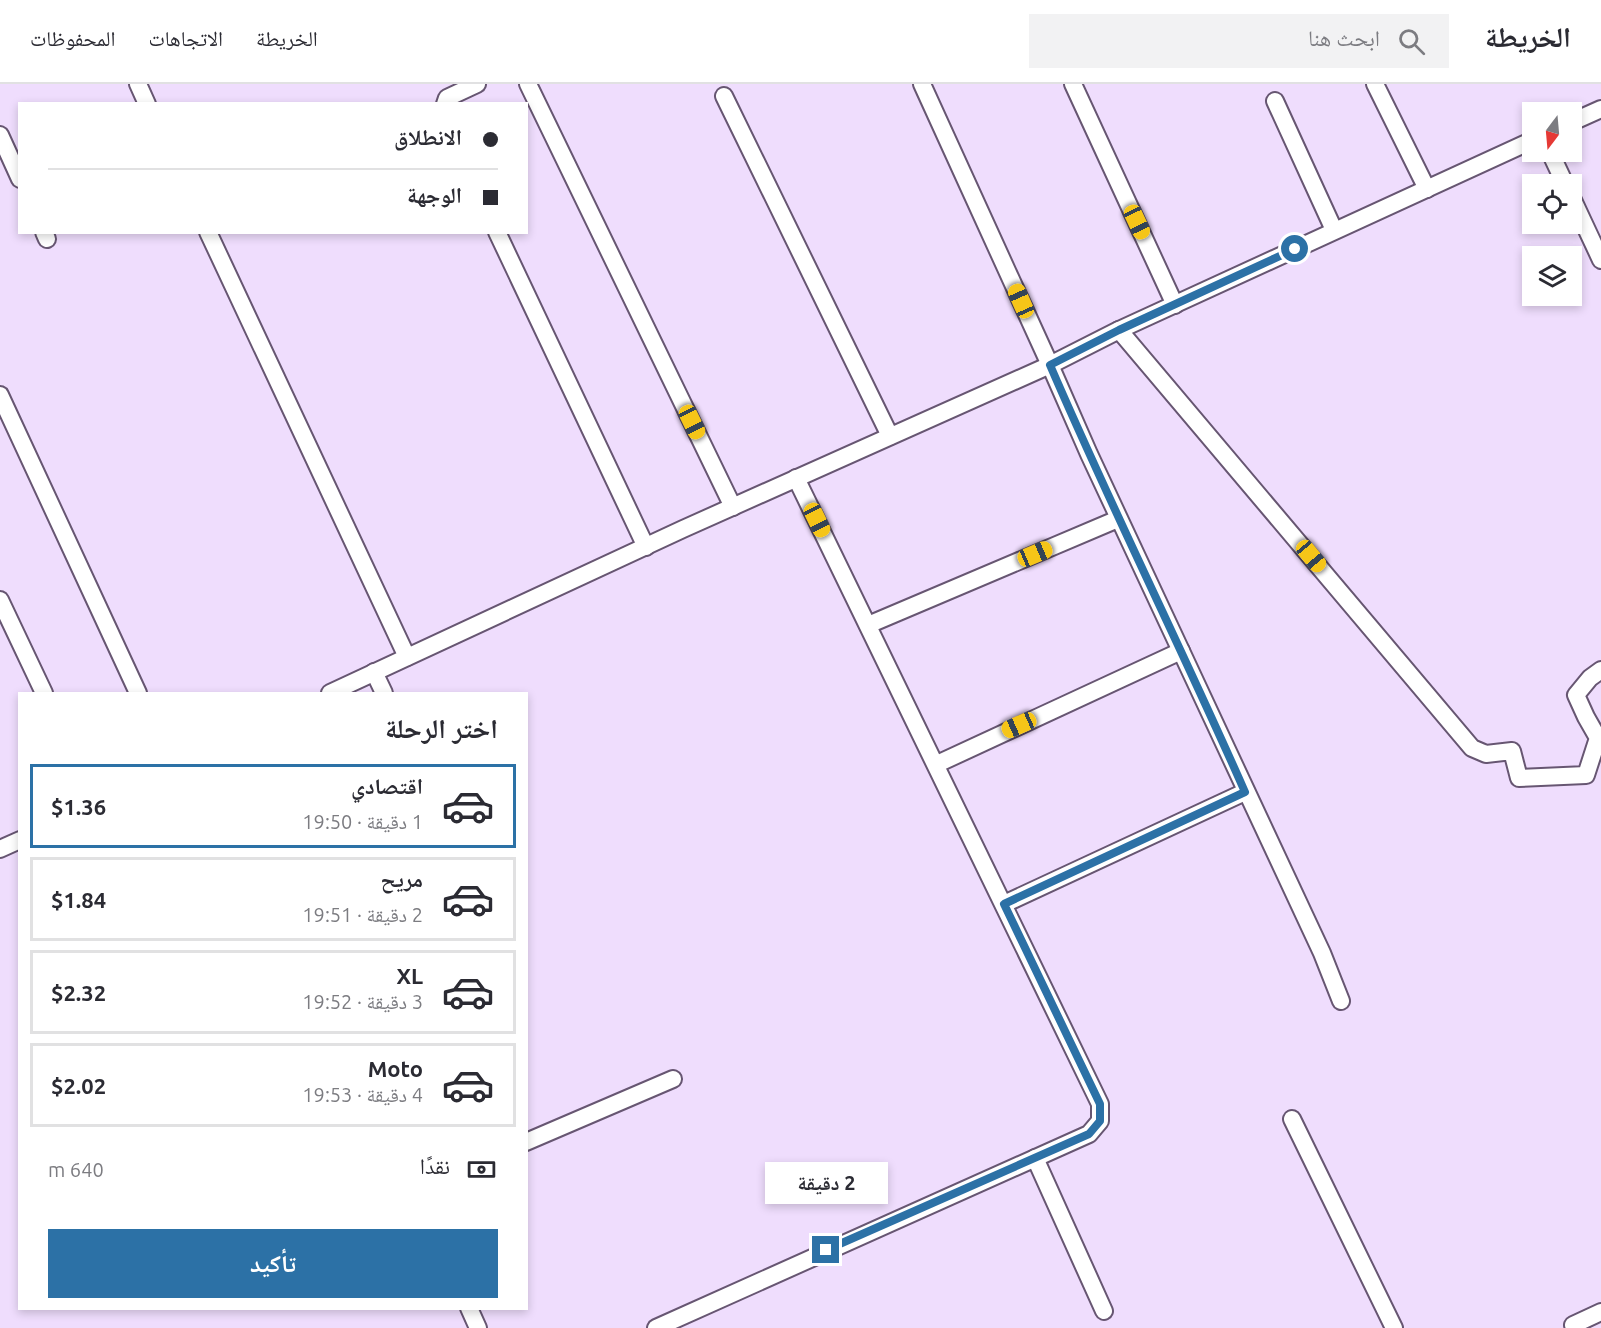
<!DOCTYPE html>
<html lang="ar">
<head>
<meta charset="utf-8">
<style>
  :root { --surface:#fff; --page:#f2f2f3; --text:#2b2b33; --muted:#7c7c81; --line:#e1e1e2; --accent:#2c71a6 }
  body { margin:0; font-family:Ubuntu,"Noto Naskh Arabic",sans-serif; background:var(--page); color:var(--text); direction:rtl; height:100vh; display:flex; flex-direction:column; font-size:22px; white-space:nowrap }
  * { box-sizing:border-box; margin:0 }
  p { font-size:20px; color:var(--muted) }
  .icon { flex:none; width:33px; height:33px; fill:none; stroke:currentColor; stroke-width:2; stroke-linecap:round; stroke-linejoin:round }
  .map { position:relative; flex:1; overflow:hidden; direction:ltr }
  .sheet { position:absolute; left:18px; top:608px; width:510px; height:618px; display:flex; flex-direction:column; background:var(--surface); border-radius:0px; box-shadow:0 3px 9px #0003; direction:rtl }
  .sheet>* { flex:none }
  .banner { position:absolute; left:18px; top:18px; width:510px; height:132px; border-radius:0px; box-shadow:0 3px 9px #0003; direction:rtl; display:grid; align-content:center; height:132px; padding:0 30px; background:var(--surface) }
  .needle { width:39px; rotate:196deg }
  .controls { position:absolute; left:1522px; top:18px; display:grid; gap:12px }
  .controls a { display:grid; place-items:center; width:60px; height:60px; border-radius:0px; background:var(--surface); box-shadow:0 3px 9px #0003; font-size:30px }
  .end { position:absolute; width:27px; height:27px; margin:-14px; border:8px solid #2c71a6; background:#fff; box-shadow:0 0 0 3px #fff }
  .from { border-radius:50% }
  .bubble { position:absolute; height:42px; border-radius:0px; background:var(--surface); box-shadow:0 3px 9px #0003; font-size:20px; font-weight:700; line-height:42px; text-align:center; direction:rtl }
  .car { position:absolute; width:18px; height:36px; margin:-18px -9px; border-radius:8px; box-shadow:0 0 4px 2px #0007; background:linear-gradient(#f5c518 24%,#345 0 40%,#f5c518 0 76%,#345 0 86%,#f5c518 0) }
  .banner b { display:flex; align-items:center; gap:21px; height:57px; font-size:22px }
  .banner b+b { border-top:2px solid var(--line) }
  .banner i { width:15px; height:15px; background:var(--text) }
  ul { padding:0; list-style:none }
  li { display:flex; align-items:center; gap:18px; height:84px; margin:0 12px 9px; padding:0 18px; border:3px solid var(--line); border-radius:0px }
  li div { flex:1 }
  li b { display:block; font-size:22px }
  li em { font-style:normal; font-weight:700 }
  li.on { border-color:var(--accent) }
  li>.icon { width:54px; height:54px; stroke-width:1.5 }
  h2 { padding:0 30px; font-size:27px; line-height:72px }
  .pay { display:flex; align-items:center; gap:15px; height:66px; padding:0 30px; font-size:22px }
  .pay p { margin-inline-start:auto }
  .action { display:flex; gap:12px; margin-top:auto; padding:12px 30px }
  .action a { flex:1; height:69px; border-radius:0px; background:var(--accent); color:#fff; font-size:24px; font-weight:700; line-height:69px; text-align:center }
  header { display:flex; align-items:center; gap:36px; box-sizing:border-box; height:84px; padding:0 30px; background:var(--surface); border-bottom:2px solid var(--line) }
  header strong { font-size:28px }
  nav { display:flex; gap:33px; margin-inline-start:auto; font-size:21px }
  .search { width:420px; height:54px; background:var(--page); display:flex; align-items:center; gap:15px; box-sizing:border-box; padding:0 21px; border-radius:0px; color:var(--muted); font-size:22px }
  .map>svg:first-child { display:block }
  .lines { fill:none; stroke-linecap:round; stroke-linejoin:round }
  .minor-casing { stroke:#675672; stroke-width:20 }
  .minor { stroke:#fff; stroke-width:16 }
  .route { stroke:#2c71a6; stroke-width:8 }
</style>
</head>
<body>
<header>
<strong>الخريطة</strong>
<div class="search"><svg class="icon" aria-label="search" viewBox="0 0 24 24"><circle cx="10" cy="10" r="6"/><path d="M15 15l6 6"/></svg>ابحث هنا</div>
<nav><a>الخريطة</a><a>الاتجاهات</a><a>المحفوظات</a></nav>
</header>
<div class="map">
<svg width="1601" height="1244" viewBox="0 0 1601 1244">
  <rect width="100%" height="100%" fill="#efddfd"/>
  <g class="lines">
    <g class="minor-casing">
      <g id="minor">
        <path d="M138,0l9,20"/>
        <path d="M528,0l205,423"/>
        <path d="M922,0l128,281 39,89 92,197"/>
        <path d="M1073,0l102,221"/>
        <path d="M1375,0l52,105"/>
        <path d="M724,12l166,340"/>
        <path d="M1275,17l59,129"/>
        <path d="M445,20l2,-6 30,-14"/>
        <path d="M1572,38l29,-13"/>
        <path d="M0,51l20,44"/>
        <path d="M1550,68l15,32"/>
        <path d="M1572,114l29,62"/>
        <path d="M44,148l3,7"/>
        <path d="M208,148l199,425"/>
        <path d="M497,148l149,315"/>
        <path d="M1119,246l353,418 14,6 26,-3 7,27 67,-3 12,-37 -12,-21 -10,-22 14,-17 11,-8"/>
        <path d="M0,311l138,298"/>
        <path d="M0,516l44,93"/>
        <path d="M868,541l250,-106"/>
        <path d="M374,588l10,21"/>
        <path d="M330,609l353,-164 367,-164 69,-35 414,-190"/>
        <path d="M937,680l244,-113 141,302 19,48"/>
        <path d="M0,765l20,-9"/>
        <path d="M1004,820l241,-112"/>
        <path d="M1292,1035l102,209"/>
        <path d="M526,1058l147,-63"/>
        <path d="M1035,1074l69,153"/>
        <path d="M469,1224l9,20"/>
        <path d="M1573,1241l28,-13"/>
        <path d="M656,1244l433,-194 11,-13v-17l-304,-626"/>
      </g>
    </g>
    <use href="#minor" class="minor"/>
  </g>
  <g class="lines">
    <path class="route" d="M826,1166l263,-116 11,-13v-17l-96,-200 241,-112c-63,-143 -133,-283 -195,-427l69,-35 176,-81"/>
  </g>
</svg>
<div class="controls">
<a><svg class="needle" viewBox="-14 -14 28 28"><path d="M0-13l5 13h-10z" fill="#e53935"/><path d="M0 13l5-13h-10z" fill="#7c7c81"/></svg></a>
<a><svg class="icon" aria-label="locate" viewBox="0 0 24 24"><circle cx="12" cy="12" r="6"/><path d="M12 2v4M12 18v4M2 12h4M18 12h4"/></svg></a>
<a><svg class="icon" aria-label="layers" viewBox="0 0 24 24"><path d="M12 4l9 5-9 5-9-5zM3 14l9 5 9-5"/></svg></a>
</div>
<i class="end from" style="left:1295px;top:165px"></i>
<i class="end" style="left:826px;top:1166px"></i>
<div class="bubble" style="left:765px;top:1078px;width:123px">2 دقيقة</div>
<i class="car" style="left:1137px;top:138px;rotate:155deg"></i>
<i class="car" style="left:1021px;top:217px;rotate:336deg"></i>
<i class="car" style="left:692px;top:338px;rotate:154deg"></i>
<i class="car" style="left:817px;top:436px;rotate:154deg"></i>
<i class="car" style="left:1035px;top:470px;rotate:67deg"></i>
<i class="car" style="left:1311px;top:472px;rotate:140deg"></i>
<i class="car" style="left:1019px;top:641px;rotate:246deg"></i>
<div class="banner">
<b><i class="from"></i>الانطلاق</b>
<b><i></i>الوجهة</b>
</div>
<section class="sheet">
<h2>اختر الرحلة</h2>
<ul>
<li class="on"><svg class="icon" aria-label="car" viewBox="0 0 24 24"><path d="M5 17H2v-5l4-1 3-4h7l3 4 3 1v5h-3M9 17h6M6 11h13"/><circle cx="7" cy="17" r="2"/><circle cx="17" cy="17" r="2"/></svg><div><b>اقتصادي</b><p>1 دقيقة · 19:50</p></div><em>$1.36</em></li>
<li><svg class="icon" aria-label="car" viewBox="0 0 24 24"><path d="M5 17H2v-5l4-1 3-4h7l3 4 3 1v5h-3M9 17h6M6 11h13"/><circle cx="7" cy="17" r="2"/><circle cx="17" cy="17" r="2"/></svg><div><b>مريح</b><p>2 دقيقة · 19:51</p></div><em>$1.84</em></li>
<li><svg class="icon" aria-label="car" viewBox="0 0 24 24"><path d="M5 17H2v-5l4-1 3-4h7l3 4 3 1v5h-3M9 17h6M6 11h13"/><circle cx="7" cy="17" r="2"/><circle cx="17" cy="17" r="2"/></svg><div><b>XL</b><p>3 دقيقة · 19:52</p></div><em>$2.32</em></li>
<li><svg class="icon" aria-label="car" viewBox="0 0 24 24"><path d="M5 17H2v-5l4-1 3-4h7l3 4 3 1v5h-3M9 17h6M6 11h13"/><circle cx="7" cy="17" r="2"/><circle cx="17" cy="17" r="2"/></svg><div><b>Moto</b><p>4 دقيقة · 19:53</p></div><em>$2.02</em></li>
</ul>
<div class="pay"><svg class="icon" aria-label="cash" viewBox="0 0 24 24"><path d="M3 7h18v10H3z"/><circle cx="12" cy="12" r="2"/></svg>نقدًا<p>640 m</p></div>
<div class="action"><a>تأكيد</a></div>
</section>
</div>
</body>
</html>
